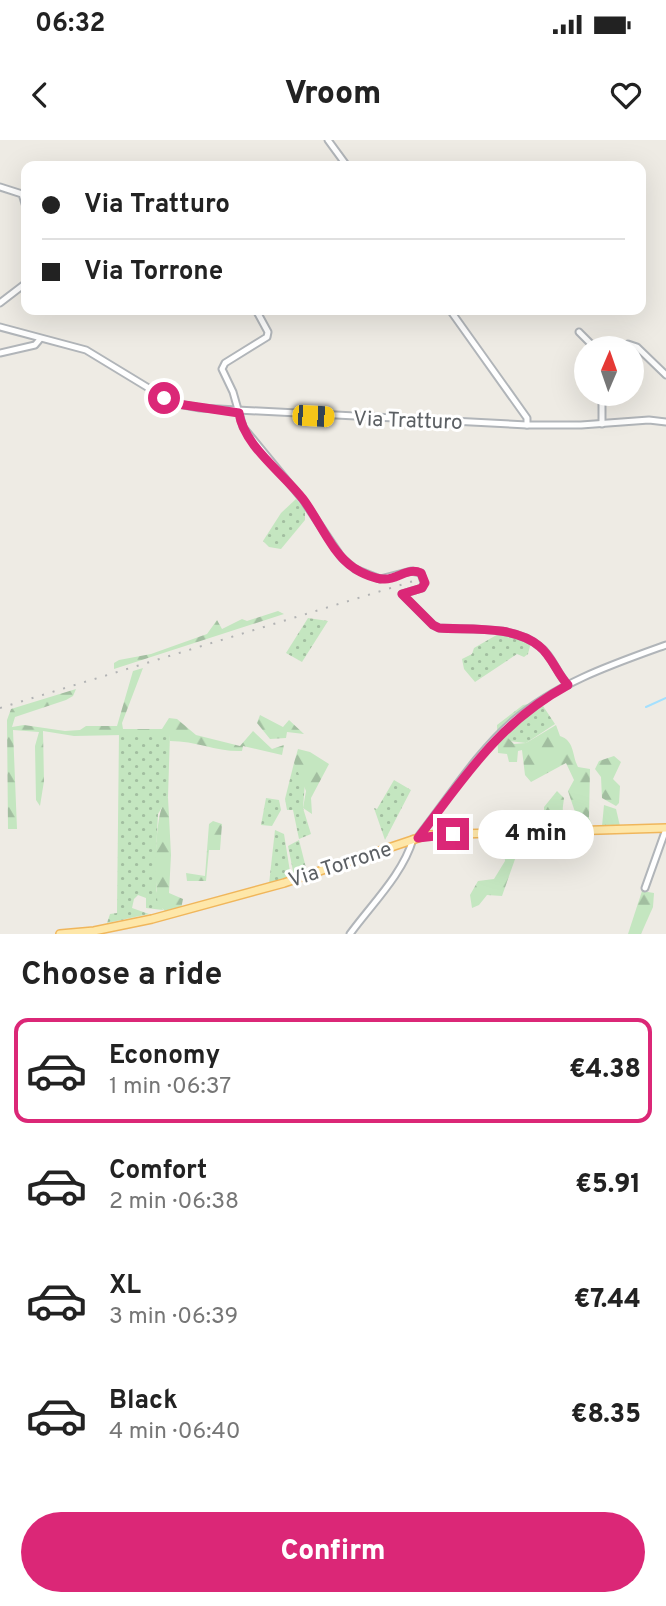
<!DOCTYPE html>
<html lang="en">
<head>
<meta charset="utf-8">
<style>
  :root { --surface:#fff; --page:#f2f2f2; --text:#222; --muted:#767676; --line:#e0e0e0; --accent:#db2777 }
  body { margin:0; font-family:Overpass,sans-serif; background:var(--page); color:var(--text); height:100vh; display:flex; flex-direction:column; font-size:26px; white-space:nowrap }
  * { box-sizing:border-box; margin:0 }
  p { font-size:23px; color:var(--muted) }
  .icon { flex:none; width:38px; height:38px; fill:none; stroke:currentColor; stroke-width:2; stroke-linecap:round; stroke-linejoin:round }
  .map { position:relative; height:794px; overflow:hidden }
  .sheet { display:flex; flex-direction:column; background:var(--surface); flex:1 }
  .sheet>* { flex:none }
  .guide { position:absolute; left:21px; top:21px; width:625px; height:154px; border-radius:14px; box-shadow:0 7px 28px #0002; display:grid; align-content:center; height:154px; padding:0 21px; background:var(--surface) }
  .needle { width:46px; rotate:2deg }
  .buttons { position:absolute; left:574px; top:196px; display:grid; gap:14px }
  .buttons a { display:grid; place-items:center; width:70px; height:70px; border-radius:50%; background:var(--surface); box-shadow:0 7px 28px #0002; font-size:35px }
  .end { position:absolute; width:32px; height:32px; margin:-16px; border:9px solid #db2777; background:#fff; box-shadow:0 0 0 4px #fff }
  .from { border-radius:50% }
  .bubble { position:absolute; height:49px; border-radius:24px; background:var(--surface); box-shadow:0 7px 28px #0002; font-size:23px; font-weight:800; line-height:49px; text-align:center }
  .car { position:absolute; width:21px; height:42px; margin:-21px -10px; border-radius:9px; box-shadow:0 0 5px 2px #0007; background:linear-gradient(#f5c518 24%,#345 0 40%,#f5c518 0 76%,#345 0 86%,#f5c518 0) }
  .guide b { display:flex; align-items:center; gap:24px; height:66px; font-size:26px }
  .guide b+b { border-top:2px solid var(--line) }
  .guide i { width:18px; height:18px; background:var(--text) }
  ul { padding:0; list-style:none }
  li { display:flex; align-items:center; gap:21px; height:105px; margin:0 14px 10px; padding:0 7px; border:4px solid transparent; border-radius:14px }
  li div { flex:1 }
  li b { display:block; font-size:26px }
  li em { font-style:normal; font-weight:800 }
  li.selected { border-color:var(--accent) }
  li>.icon { width:63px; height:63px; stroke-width:1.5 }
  h2 { padding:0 21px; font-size:32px; line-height:84px }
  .button { display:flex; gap:14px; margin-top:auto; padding:14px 21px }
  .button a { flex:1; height:80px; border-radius:42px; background:var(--accent); color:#fff; font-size:28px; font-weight:800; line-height:80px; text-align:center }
  .status { display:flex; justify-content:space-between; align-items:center; height:49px; padding:0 35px; background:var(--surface); direction:ltr }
  .status svg { height:19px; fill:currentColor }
  header { display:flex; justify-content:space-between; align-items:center; height:91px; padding:0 21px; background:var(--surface); font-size:32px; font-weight:800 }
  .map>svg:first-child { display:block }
  .grass { fill:url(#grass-dots) }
  .forest { fill:url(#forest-firs) }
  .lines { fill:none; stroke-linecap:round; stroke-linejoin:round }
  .stream { stroke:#a4e0fe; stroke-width:2 }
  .minor-casing { stroke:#b1b5b9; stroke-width:9 }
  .major-casing { stroke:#f0b65b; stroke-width:10 }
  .minor { stroke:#fff; stroke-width:5 }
  .major { stroke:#fee7a9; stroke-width:7 }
  .rail { stroke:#b2b3b4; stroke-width:2; stroke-dasharray:2 9; stroke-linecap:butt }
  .route { stroke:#db2777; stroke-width:9 }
  .labels { text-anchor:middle; stroke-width:6; stroke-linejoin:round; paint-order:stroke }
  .street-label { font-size:21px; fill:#5c6064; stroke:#fff }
</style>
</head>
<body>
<div class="status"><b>06:32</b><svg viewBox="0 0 49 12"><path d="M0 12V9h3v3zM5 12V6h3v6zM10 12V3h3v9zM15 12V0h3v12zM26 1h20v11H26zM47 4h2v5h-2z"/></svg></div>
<header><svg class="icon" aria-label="back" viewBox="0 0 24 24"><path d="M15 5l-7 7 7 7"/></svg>Vroom<svg class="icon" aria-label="heart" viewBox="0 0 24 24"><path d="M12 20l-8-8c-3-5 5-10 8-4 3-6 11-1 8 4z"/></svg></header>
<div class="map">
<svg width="666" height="794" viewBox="0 0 666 794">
  <defs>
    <pattern id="grass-dots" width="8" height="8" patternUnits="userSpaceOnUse" patternTransform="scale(1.75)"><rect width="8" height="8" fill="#c4e6c0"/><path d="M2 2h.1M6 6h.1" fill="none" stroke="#a2bea0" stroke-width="1.8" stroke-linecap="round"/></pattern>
    <pattern id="forest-firs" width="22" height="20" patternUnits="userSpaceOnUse" patternTransform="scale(1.75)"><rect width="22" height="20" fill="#c4e6c0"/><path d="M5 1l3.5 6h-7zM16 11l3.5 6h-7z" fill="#a2bea0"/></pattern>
  </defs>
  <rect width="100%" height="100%" fill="#eeebe4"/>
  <g class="grass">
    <path d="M296,359l9,11v10l-24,29 -12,-2 -6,-6 18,-28z"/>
    <path d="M308,478l20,3 -26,41 -16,-9z"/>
    <path d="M500,493l31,9 -3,12 -4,3 -7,-3 -42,28 -11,-13 -2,-10 10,-5 2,-6z"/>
    <path d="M541,563l14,21 -29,19 -17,-2 -2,-4 7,-11z"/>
    <path d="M119,593l51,1 -2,63 -10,17 -2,39v37l7,20 -17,-2v-10l-8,-3 -4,4 -2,9 17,6 -42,9 3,-9 7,-1z"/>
    <path d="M294,623l11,19 -2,26 8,26 -12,5 -6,-29h-6l-2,-11z"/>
    <path d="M394,640l17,10 -26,50 -11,-32 3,1z"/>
    <path d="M266,658l13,2 2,10 -9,16 -11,-1z"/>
    <path d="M275,690l9,4 7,44 -22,6z"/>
    <path d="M299,700l8,32 -13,4 -6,-30z"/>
  </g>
  <g class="forest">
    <path d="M278,471l6,3 -170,55v-6l5,-3 32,-6 56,-20 10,-14 5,9 20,-10 5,2z"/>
    <path d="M143,528l-21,55 1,6h39l7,-11 8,1 19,16 44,11 13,-15 19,18 12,-4 -2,10 -39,-9 -1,5c-25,1 -45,-10 -72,-10v-7l-96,2 -31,-5 1,50 -4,25 -4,-6 -1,-54 4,-14 -26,-2 4,99h-9l-1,-109 4,-11 65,-20 -3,7 -7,4 -51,17 -3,10 12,-2 41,6 15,-1 6,-4h31l16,-55z"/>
    <path d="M534,563l5,2 -1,5 -21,6 4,8 -7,2 -7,11 7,7 12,-1 30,-18 4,11c15,5 12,20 18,31l12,2 -1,49 5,10 -65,2 1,-6 14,-10v-7l13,-16 7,7c-1,10 -4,17 6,23l5,-9 -7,-21 6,-11 -8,-17 -35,19 -6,-7 -3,-25 -4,1 -1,11h-8l-2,-8 -9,-1 -1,-28 26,-20z"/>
    <path d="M260,575l23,12 6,-7 15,14 -17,-2 -1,6 -16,1 -13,-16z"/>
    <path d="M298,609l12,3 19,12 -18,34 1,16 -9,-6 3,-17 -12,-28z"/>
    <path d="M614,616l7,6 -8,17 7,7 -1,17 -3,3 -14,-8 -1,-21 -6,-8 4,-8z"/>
    <path d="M168,657l3,58 -2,38 14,6 -2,10 -15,3 -8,-8c-3,-20 -5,-96 10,-107z"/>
    <path d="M604,665l12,4 4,17h-18z"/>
    <path d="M213,681l9,3 -2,26h-11l-3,31h-19l-1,-8 19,3 4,-52z"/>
    <path d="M511,703l9,2 -18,51 -15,-1 -8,10 -7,3 -2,-13 8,-14 16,-2 11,-18 -1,-14z"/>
    <path d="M642,751l12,2 -1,14 -12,27h-13z"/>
  </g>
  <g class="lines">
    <path class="stream" d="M646,567l20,-9"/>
    <g class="minor-casing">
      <g id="minor">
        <path d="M328,0l19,26"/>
        <path d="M0,47l22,7 4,13"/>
        <path d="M0,163l26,-20"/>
        <path d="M256,170l12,22 -1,5 -42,26 -3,6 11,23 10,35 60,73 39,58 13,11 25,10 31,-8 10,2 3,10 -2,5 -20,6 31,31 6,3c30,2 75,-3 100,18 13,9 18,28 29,39"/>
        <path d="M450,170l77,108v7"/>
        <path d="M0,187l86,23 79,48 13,6 22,4 327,17h54l68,-5 17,2"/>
        <path d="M579,192l16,16"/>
        <path d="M623,208l5,-4 9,3 29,28"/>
        <path d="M0,213l35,-8 5,-6"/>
        <path d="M602,254v30"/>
        <path d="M418,697c30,-38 58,-84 95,-116 44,-38 100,-57 153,-76"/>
        <path d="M645,748l21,-59"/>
        <path d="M350,794c21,-29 53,-60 63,-95"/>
      </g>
    </g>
    <g class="major-casing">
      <path id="major" d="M60,794l34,-3 58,-12 132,-36 143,-48 239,-7"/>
    </g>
    <use href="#minor" class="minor"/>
    <use href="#major" class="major"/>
    <path class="rail" d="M0,568l420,-129"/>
  </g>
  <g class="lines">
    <path class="route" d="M164,258l14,6 61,9c5,33 44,60 64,86 16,21 29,55 51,69 7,5 23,12 31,11 13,0 23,-12 36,-6l4,10 -3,5 -20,6 31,31 6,3c30,2 75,-3 100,18 13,10 18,28 29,39 -70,38 -103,92 -150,153l35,-4"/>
  </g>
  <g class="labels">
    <g class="street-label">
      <text transform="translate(408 280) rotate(2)" y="7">Via Tratturo</text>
      <text transform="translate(340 724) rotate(-18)" y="7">Via Torrone</text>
    </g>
  </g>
</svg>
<div class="buttons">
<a><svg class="needle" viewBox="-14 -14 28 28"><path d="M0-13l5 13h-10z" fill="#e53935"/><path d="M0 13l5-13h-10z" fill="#767676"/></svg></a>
</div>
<i class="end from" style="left:164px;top:258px"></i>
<i class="end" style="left:453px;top:694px"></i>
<div class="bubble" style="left:478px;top:670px;width:116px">4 min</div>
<i class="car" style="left:313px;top:276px;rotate:93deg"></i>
<div class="guide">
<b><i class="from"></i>Via Tratturo</b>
<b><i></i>Via Torrone</b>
</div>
</div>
<section class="sheet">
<h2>Choose a ride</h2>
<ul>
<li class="selected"><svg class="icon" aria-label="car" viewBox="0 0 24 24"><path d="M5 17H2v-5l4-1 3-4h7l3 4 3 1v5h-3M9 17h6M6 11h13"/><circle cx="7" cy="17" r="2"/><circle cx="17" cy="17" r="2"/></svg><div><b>Economy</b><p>1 min · 06:37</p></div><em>€4.38</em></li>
<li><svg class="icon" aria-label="car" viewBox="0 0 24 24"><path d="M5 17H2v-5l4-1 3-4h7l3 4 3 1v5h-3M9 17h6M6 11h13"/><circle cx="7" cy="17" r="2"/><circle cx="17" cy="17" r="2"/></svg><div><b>Comfort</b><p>2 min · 06:38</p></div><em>€5.91</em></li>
<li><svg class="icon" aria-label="car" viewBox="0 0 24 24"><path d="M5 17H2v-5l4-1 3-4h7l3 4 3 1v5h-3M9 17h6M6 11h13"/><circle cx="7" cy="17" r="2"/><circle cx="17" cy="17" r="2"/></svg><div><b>XL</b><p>3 min · 06:39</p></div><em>€7.44</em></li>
<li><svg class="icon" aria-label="car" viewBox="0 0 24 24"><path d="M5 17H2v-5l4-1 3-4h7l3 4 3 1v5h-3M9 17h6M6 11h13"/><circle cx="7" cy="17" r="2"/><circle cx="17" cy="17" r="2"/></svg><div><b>Black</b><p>4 min · 06:40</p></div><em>€8.35</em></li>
</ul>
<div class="button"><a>Confirm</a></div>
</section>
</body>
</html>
